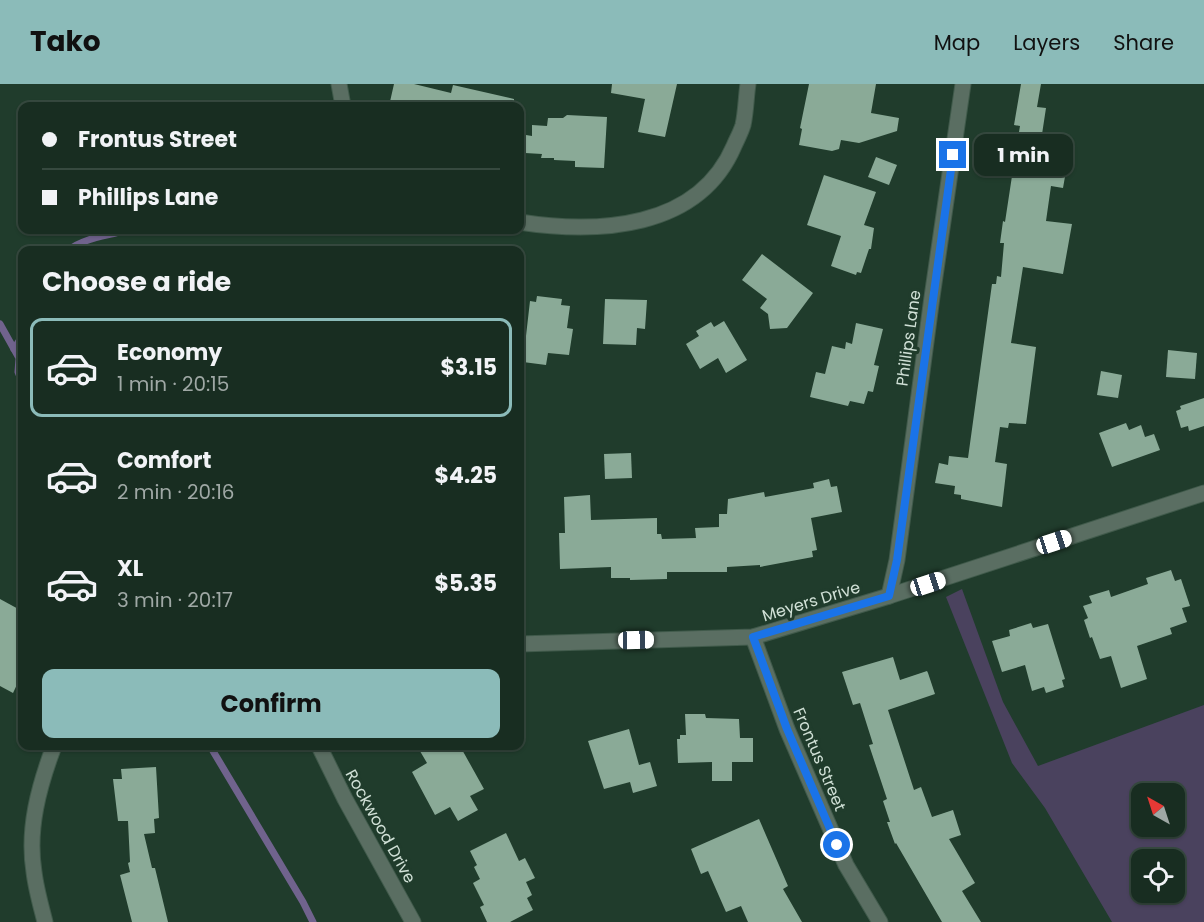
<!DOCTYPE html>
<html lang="en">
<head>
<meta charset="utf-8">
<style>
  :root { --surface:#182d21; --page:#21352a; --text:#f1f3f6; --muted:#9fa8a5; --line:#36493f; --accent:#8bbbb9 }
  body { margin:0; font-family:Poppins,sans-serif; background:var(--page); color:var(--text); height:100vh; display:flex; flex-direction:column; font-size:22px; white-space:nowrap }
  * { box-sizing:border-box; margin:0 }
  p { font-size:20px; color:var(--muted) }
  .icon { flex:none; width:33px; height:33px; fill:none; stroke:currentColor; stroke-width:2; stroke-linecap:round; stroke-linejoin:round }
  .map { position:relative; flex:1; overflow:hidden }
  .drawer { position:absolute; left:18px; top:162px; width:506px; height:504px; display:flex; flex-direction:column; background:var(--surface); border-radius:12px; box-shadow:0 2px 4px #0004,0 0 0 2px var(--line) }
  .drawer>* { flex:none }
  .guide { position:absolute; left:18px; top:18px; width:506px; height:132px; border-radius:12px; box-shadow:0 2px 4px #0004,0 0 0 2px var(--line); display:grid; align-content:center; height:132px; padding:0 24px; background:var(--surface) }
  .needle { width:39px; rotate:321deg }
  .fabs { position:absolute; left:1131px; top:699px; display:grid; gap:12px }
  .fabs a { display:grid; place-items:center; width:54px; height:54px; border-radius:12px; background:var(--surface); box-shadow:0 2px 4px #0004,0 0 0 2px var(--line); font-size:30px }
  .end { position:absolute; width:27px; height:27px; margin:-14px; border:8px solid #1a73e8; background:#fff; box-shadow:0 0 0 3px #fff }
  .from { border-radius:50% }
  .bubble { position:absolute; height:42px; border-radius:12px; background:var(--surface); box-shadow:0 2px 4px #0004,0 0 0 2px var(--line); font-size:20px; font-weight:700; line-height:42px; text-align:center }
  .car { position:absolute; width:18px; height:36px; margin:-18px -9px; border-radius:8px; box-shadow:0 0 4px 2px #0007; background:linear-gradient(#fff 24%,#345 0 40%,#fff 0 76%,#345 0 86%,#fff 0) }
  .guide b { display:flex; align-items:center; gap:21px; height:57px; font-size:22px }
  .guide b+b { border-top:2px solid var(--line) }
  .guide i { width:15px; height:15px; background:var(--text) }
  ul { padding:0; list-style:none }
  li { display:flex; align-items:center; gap:18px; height:99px; margin:0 12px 9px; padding:0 12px; border:3px solid transparent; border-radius:12px }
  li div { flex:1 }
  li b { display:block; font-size:22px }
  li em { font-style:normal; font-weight:700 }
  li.on { border-color:var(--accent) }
  li>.icon { width:54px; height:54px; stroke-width:1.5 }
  h2 { padding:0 24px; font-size:27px; line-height:72px }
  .button { display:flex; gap:12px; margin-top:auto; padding:12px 24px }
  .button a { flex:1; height:69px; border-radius:12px; background:var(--accent); color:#111; font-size:24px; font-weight:700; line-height:69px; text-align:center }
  header { display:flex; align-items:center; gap:36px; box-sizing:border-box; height:84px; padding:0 30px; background:var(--accent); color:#111 }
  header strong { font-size:28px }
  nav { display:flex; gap:33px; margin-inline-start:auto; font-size:21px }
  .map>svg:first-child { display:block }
  .green { fill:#4a425e; fill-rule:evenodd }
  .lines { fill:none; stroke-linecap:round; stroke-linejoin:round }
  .stream { stroke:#70638d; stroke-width:7 }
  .building { fill:#8aaa97 }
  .minor-casing { stroke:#405a4b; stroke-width:17 }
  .minor { stroke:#5a6e62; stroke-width:15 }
  .route { stroke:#1a73e8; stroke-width:8 }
  .labels { text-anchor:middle; stroke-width:6; stroke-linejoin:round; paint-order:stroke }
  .street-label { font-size:16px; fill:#d1e1d7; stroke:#203c2c }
</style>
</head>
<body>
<header>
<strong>Tako</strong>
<nav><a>Map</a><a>Layers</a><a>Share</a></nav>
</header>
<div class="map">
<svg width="1204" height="838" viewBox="0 0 1204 838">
  <rect width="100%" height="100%" fill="#203c2c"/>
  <path class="green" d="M962,505l41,113 35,64 166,-61v217h-92l-67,-114 -33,-45 -66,-166zM1142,710h32v32h-32zM1142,776h32v32h-32z"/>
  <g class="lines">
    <g class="stream">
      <path d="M69,166c14,-12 39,-14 58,-20"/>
      <path d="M0,240l19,34 -1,14 4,10"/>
      <path d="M14,265l8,-13"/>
      <path d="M210,662l93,156 10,20"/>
    </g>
  </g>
  <g class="building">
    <path d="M394,0h20l37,9 2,-8 61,14v7h-125z"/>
    <path d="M612,0h65l-12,53 -27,-5 7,-33 -34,-6z"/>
    <path d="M809,0h67l-5,29 28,5 -2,13 -38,12 -18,-3 -2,9 -7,2 -33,-6 3,-16 -2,-1z"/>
    <path d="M1021,0h20l-4,23 9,1 -9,59 29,4 -3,17 -12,-2 -5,35 26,3 -9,50 -40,-7 -12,76 25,4 -10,77 -17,-1 -1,5 -8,-1 -5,35 12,2 -5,43 -41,-8v-4l-7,-1 1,-8 -20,-3 4,-20 9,2 1,-9 19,2 24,-174h4l1,-8 4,1 3,-34h-4l3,-22 2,1 7,-46 6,1 5,-38 -5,-1 2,-12 -6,-1z"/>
    <path d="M567,31l40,2 -3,51 -29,-1v-6l-21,-1v-2h-13l1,-4 -17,-1 1,-18 6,1v-11l15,1 1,-8h15z"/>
    <path d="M876,73l21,8 -8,20 -21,-8z"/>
    <path d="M824,91l52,17 -12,33 10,3 -3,21h-2l-8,24 -4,-1 -1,3 -25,-9 10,-30 -34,-11z"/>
    <path d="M762,170l51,39 -26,35 -17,1 -2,-15 -8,-6 7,-9 -25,-19z"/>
    <path d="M537,212l25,3 -1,6 9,1 -3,22 6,1 -4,26 -21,-2 -2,12 -23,-3 7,-61 6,1z"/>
    <path d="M605,215l42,1 -2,29 -8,-1 -1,17 -33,-1z"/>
    <path d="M724,237l23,39 -21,13 -8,-15 -18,11 -14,-25 13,-8 -3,-5 15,-9 3,5z"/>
    <path d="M856,239l27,6 -9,36 5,1 -6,26 -5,-1 -4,13 -14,-3 -2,5 -38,-9 6,-25 9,2 7,-28 13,3 1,-7 6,2z"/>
    <path d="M1168,266l29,3 -2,26 -29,-2z"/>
    <path d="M1101,287l21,4 -4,23 -21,-3z"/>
    <path d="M1204,314v28l-15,5 -1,-5 -7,2 -5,-17 5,-2 -1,-3z"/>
    <path d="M1126,339l3,7 12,-5 4,12 9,-3 6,16 -48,17 -13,-34z"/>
    <path d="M631,369l1,25 -27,1 -1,-25z"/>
    <path d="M829,395l2,8 6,-1 5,26 -31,6 6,32 -5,1 1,6 -53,10v-2l-33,2v5h-60v7l-37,1v-2h-19v-11l-51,2 -1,-36h6l-1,-36 26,-2 1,25 66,-2v16h4l1,5 34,-1 -1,-10 24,-1v-13h8l1,-15 36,-7 1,5 49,-9 -1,-5z"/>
    <path d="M1171,486l4,11 6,-2 9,27 -8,2 5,14 -17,6 2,6 -35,12 10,33 -26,9 -10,-32 -11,3 -8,-22 -2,1 -6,-18 4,-2 -5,-12 9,-3 -3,-7 20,-6 2,7 37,-13 -2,-6z"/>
    <path d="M0,515l22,12v63l-9,19 -13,-7z"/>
    <path d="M1031,539l2,5 15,-4 17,55 -3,1 2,7 -18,6 -2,-6 -12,4 -7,-26 -23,7 -10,-31 18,-5 -1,-6z"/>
    <path d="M893,573l7,23 27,-9 1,2 7,21 -47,16 26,80 7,-3 11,30 21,-7 8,25 -12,4 26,44 -13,8 19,31h-39l-46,-79 -1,1 -8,-22h3l-7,-21 4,-2 -18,-54 4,-1 -13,-41 -7,2 -11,-33z"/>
    <path d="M685,630h20l1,4 33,1 1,19h13v24h-21v19h-20v-19l-34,1 -1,-24h3v-4h6z"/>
    <path d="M629,645l10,36 11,-3 7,24 -24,7 -3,-11 -26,7 -16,-48z"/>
    <path d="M417,662h28l3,6 12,-6 24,43 -14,7 8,14 -20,11 -8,-14 -15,8 -23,-43 15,-9z"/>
    <path d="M156,683l3,51 -5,1 1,14 -11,1 8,34h3l13,54h-36l-12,-47 10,-3 -2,-9 2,-1 -2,-41h-10l-5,-42h9l-1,-10z"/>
    <path d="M759,735l29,67 -5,3 19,33h-54l-7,-16 -15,6 -18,-41 -7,3 -10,-25z"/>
    <path d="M506,749l13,28 6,-3 10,20 -9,4 6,13 -5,3 6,12 -23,12h-23l-7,-15 4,-2 -11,-22 7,-4 -6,-12 3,-2 -7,-14z"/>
  </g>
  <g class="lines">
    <g class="minor-casing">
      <g id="minor">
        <path d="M339,0l4,22"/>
        <path d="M519,138c78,12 179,8 215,-76 3,-7 7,-14 9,-21 3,-13 3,-28 5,-41"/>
        <path d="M889,512l8,-36 35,-263 31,-213"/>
        <path d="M753,553l34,92 59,136 34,57"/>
        <path d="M519,560l234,-7 136,-41 315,-103"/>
        <path d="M319,662l26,53 68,123"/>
        <path d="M45,838c-4,-16 -9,-33 -11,-50 -7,-43 5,-86 20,-126"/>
      </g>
    </g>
    <use href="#minor" class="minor"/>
  </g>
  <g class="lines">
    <path class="route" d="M837,761l-50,-116 -34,-92 136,-41 8,-36 56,-405"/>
  </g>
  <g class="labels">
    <g class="street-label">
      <text transform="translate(908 254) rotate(-82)" y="6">Phillips Lane</text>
      <text transform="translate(811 517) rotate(-17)" y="6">Meyers Drive</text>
      <text transform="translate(820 675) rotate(67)" y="6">Frontus Street</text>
      <text transform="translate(381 742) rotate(61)" y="6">Rockwood Drive</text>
    </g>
  </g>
</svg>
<div class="fabs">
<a><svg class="needle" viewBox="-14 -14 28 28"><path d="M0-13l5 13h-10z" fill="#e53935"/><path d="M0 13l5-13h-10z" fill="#9fa8a5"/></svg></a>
<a><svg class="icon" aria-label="locate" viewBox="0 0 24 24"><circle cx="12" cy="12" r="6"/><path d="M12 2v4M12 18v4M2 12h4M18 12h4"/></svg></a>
</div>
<i class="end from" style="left:837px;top:761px"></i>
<i class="end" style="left:953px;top:71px"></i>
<div class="bubble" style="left:974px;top:50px;width:99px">1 min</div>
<i class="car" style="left:1054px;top:458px;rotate:72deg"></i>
<i class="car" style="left:928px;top:500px;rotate:72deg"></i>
<i class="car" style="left:636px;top:556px;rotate:89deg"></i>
<div class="guide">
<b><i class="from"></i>Frontus Street</b>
<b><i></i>Phillips Lane</b>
</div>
<section class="drawer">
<h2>Choose a ride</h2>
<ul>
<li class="on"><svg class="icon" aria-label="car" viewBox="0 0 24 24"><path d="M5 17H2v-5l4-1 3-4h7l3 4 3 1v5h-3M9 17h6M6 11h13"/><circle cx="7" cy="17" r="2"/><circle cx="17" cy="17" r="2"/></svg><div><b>Economy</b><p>1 min · 20:15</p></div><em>$3.15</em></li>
<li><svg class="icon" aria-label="car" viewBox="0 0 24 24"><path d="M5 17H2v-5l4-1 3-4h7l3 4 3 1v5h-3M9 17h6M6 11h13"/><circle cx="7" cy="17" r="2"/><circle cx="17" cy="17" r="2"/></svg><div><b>Comfort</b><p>2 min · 20:16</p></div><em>$4.25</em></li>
<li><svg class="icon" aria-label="car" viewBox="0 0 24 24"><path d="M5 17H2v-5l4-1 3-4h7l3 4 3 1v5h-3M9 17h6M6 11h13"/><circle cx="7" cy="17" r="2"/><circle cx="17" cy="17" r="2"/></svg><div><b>XL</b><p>3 min · 20:17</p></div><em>$5.35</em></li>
</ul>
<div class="button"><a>Confirm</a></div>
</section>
</div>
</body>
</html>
